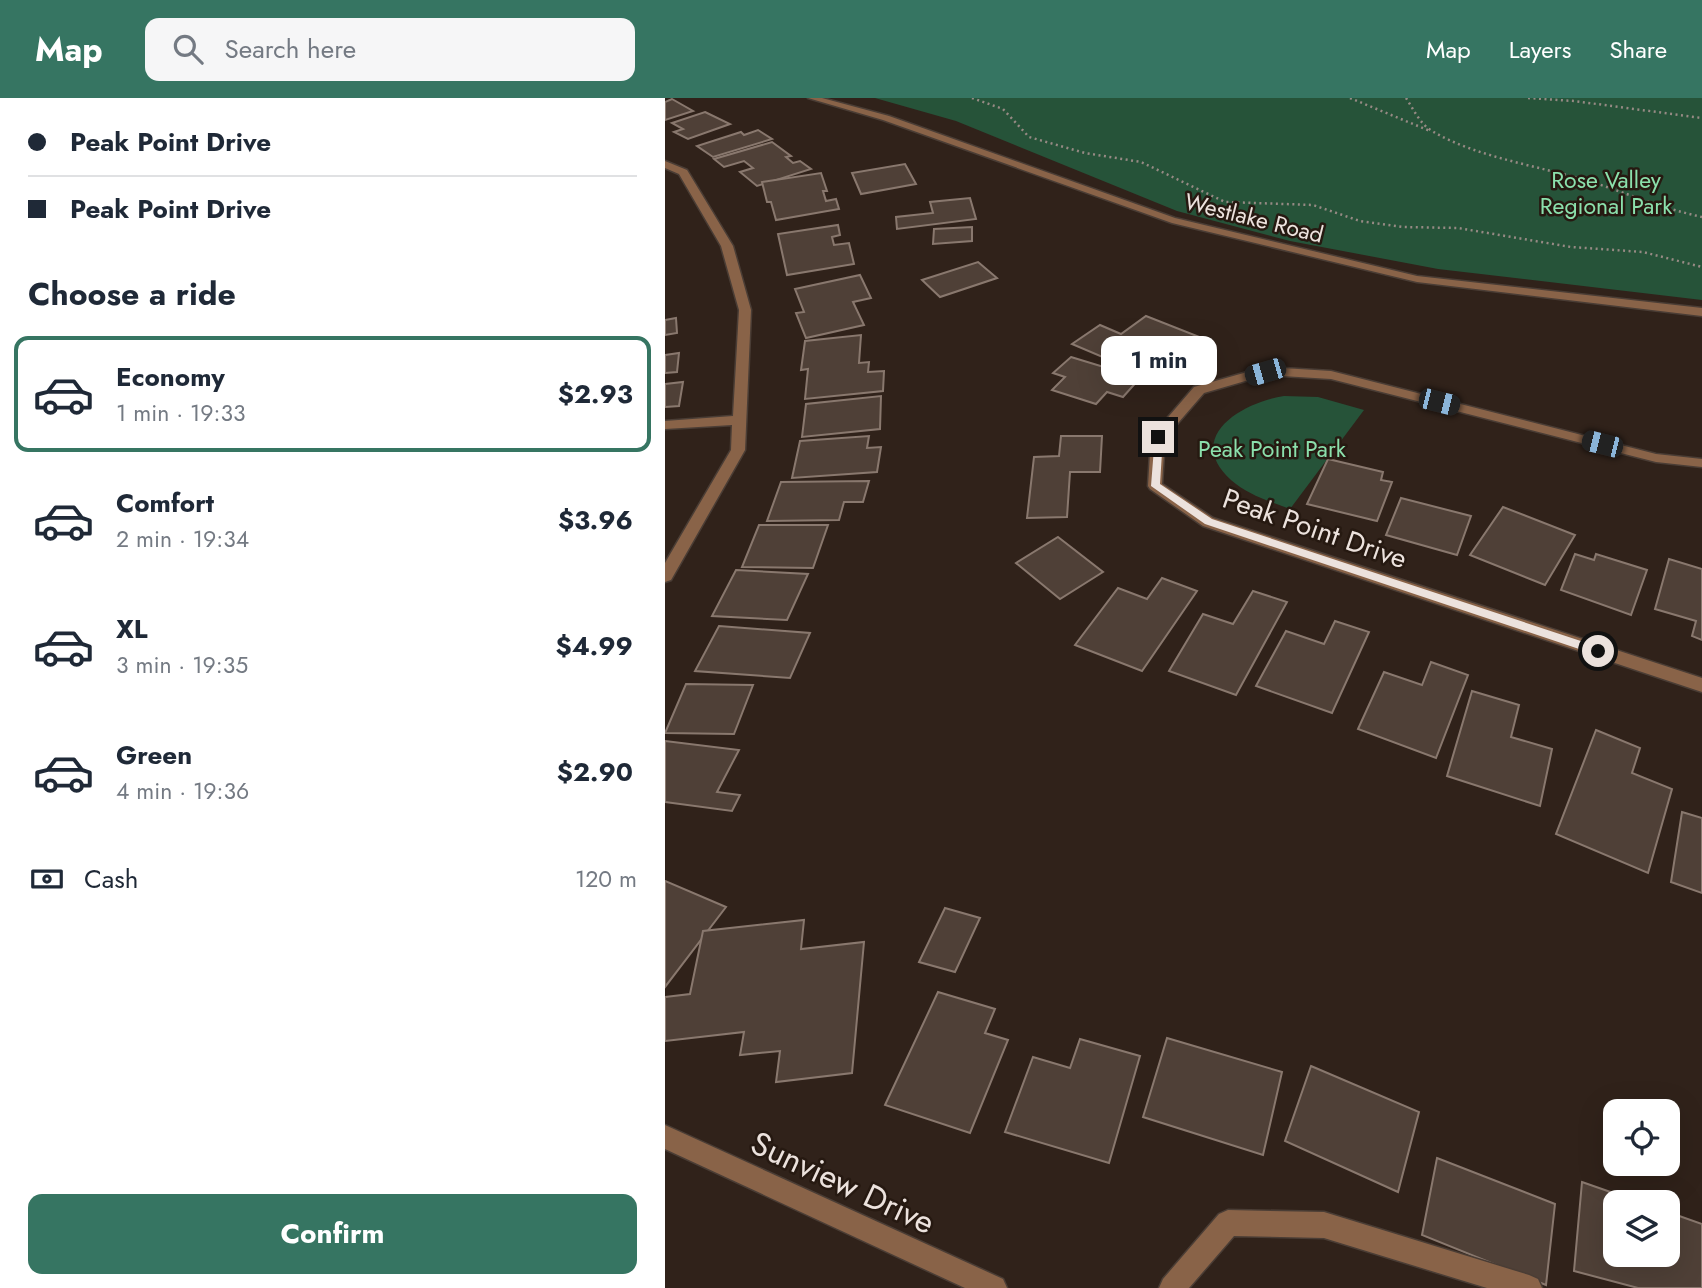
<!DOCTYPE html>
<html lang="en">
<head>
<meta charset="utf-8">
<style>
  :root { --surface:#fff; --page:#f6f6f7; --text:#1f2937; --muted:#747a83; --line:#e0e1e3; --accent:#367562 }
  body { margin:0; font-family:Jost,sans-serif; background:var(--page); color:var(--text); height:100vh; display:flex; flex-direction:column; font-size:26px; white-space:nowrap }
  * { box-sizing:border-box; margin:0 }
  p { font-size:23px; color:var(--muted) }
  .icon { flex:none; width:38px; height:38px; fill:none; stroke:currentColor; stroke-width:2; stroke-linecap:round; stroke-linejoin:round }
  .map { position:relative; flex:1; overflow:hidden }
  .panel { display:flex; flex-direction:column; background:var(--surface); width:665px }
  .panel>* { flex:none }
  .banner { display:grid; align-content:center; height:154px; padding:0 28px; background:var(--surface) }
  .fabs { position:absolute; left:938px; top:1001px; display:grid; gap:14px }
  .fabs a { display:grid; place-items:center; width:77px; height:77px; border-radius:14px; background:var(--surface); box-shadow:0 7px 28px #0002; font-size:35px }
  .end { position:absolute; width:32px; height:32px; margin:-16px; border:9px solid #ece2dd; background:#111; box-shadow:0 0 0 4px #111 }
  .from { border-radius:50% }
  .bubble { position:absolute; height:49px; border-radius:14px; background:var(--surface); box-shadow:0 7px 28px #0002; font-size:23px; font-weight:700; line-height:49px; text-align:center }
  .car { position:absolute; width:21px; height:42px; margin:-21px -10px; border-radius:9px; box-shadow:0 0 5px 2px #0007; background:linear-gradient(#222 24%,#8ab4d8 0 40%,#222 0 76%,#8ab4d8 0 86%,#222 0) }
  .banner b { display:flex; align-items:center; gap:24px; height:66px; font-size:26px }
  .banner b+b { border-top:2px solid var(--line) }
  .banner i { width:18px; height:18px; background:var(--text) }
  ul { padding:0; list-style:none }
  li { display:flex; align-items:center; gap:21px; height:116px; margin:0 14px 10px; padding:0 14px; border:4px solid transparent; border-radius:14px }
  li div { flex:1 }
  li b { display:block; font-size:26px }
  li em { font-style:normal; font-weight:700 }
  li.active { border-color:var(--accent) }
  li>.icon { width:63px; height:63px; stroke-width:1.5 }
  h2 { padding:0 28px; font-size:32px; line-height:84px }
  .pay { display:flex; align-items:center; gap:18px; height:77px; padding:0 28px; font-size:26px }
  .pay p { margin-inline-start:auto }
  .primary-button { display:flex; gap:14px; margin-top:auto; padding:14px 28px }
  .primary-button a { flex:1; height:80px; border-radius:14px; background:var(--accent); color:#fff; font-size:28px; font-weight:700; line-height:80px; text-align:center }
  header { display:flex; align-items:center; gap:42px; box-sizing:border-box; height:98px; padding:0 35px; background:var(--accent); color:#fff }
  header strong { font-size:33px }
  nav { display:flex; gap:38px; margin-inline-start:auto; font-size:24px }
  .search { width:490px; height:63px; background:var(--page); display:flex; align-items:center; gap:18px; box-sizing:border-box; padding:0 24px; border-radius:14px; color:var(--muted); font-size:26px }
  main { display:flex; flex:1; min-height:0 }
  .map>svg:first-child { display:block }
  .green { fill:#265339 }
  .building { fill:#4f4037; stroke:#89786e; stroke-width:2 }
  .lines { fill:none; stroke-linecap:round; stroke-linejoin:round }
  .minor-casing { stroke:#4a3d35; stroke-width:3 }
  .path { stroke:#968a84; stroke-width:2.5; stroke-dasharray:2 3.5; stroke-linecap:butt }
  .minor { fill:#896348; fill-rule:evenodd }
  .route { fill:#ece2dd }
  .labels { text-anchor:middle; stroke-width:5; stroke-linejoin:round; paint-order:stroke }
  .far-park-label { font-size:23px; fill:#8be0ac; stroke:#261911 }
  .far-street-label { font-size:23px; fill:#ece2dd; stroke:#261911 }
  .street-label { font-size:28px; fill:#ece2dd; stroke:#261911 }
  .near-street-label { font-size:33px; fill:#ece2dd; stroke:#261911 }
</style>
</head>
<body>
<header>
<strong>Map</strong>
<div class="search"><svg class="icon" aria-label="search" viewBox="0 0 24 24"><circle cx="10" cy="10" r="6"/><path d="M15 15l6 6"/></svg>Search here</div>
<nav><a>Map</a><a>Layers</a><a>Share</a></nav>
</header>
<main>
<section class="panel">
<div class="banner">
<b><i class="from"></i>Peak Point Drive</b>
<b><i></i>Peak Point Drive</b>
</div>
<h2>Choose a ride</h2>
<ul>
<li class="active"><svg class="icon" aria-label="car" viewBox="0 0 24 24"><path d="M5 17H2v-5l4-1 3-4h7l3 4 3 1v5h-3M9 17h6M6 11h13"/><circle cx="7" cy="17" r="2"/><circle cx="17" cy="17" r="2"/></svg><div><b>Economy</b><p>1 min · 19:33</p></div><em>$2.93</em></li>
<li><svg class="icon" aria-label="car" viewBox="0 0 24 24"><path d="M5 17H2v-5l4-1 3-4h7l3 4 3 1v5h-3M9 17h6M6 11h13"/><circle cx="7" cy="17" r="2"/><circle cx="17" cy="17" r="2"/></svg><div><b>Comfort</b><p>2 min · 19:34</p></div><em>$3.96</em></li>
<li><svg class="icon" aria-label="car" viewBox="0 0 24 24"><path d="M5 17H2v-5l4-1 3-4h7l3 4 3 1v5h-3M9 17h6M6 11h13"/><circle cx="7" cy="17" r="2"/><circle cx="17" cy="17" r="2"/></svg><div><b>XL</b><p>3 min · 19:35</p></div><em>$4.99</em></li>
<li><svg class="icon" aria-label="car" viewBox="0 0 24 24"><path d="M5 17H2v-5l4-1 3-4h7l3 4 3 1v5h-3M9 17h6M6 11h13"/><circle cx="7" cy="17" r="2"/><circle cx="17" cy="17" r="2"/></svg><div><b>Green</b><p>4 min · 19:36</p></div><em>$2.90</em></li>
</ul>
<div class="pay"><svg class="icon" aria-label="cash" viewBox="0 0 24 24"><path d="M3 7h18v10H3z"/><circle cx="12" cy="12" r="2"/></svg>Cash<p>120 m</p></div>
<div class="primary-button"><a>Confirm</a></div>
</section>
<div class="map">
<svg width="1037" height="1190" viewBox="0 0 1037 1190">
  <rect width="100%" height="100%" fill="#30221a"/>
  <g class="green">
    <path d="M210,0h827v202l-264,-31 -148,-28 -113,-30 -221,-90z"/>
    <path d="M619,298l34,1 46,13 -74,99c-21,-8 -42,-14 -59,-29 -48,-44 13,-78 53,-84z"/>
  </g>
  <g class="building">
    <path d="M7,1l21,12 -28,9v-18z"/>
    <path d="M40,14l25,12 -42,15 -14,-7 9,-3 -11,-6z"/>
    <path d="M93,32l14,9 -59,18 -16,-11 44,-14 3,3z"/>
    <path d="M107,44l19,14 -5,1 7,6 7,-2 11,8 -54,17 -17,-14 13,-4 -9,-7 -20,6 -10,-8z"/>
    <path d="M240,66l11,20 -55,10 -9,-21z"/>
    <path d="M156,75l6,18h-4l3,10 10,-2 3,10 -63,11 -5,-18h-4l-5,-20z"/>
    <path d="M305,100l6,21 -79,10 -1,-12 37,-4 -3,-11z"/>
    <path d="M173,127l2,10 -8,2 2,8 15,-2 5,21 -67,11 -9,-41z"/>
    <path d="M307,129v14l-39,3 1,-15z"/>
    <path d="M313,164l19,16 -57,19 -18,-17z"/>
    <path d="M195,177l11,23 -18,4 11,23 -58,13 -10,-25 8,-1 -9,-23z"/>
    <path d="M481,218l56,22 -44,34 -17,-7 -8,5 -61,-26 28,-19 21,9z"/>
    <path d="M11,220l1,15 -12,2v-15z"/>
    <path d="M196,237l-2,28 10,-1 -1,10 16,-1 -1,20 -78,8 3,-30 -7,1 4,-29z"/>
    <path d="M14,255l-2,19 -12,1v-18z"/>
    <path d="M406,259l69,21 -17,19 -16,-5 -11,12 -44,-14 13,-13 -12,-4z"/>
    <path d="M18,284l-4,24 -14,1v-23z"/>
    <path d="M216,298l-1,33 -78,8 4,-33z"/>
    <path d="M204,338l-2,12 14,-1 -4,25 -85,6 8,-37z"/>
    <path d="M396,338h41l-2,36h-30l-3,45 -40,1 7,-61 25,-1z"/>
    <path d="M663,361l55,13 -2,8 11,2 -15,39 -70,-17z"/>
    <path d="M204,383l-6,21h-19l-5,18 -72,1 14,-39z"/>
    <path d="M736,400l70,18 -14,39 -71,-20z"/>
    <path d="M838,409l72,28 -30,50 -75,-30z"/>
    <path d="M94,427h69l-15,43 -71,-1z"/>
    <path d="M393,439l45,35 -43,27 -44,-36z"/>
    <path d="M910,456l19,6 2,-6 51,16 -16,45 -70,-25z"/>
    <path d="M1004,461l33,10v71l-10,-4 4,-15 -41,-12z"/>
    <path d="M71,472l72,4 -21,46 -75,-4z"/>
    <path d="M497,480l35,13 -55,80 -67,-26 43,-57 29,11z"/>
    <path d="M588,493l34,11 -51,93 -67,-24 34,-57 30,10z"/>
    <path d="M670,523l34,11 -37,81 -76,-27 30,-55 38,13z"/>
    <path d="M54,528l91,7 -20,45 -95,-7z"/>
    <path d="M766,564l37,13 -32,83 -78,-29 26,-57 38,13z"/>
    <path d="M21,586l67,1 -19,49 -69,-1z"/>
    <path d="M807,593l47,14 -8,32 41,12 -12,57 -93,-30z"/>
    <path d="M931,632l44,18 -8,25 40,16 -24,84 -92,-39z"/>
    <path d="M0,643l74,9 -22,42 23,3 -8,16 -67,-9z"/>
    <path d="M1017,714l20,6v75l-31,-11z"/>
    <path d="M0,783l61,26 -61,80z"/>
    <path d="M280,810l35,10 -25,54 -36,-10z"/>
    <path d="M139,822l-3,29 63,-7 -12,131 -76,9 4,-31 -40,4 4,-23 -79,9v-44l25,-3 13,-63z"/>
    <path d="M273,894l57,17 -10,24 23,7 -38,93 -85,-28z"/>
    <path d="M502,940l115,34 -19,83 -120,-38z"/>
    <path d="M415,941l60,17 -31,107 -104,-31 28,-75 37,11z"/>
    <path d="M646,968l108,46 -21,80 -113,-51z"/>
    <path d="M772,1060l118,46 -9,81 -124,-50z"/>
    <path d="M917,1084l57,20h-24v53h53v-43l34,12v64h-64l-64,-17z"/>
  </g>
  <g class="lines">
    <g class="minor-casing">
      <g id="minor">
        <path d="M143,0h14l67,18 286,102 242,58 285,32v8l-285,-34 -245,-59 -289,-103z"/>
        <path d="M0,63l22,9 46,76 18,64 -6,140 -74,130 -6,2v-19l66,-113 1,-25 -67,4v-8l68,-5 6,-106 -18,-64 -42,-72 -14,-6z"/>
        <path d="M600,269l66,4 325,83 46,5v8l-46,-5 -325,-83 -65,-4 -62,18 -39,45 -3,46 51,34 489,160v14l-499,-166 -53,-37 -2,-3 3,-49 43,-50z"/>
        <path d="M0,1027l338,154 4,9h-42l-300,-139z"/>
        <path d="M563,1112l96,2 205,63 9,4 4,9h-55l-163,-50 -90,-2 -45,52h-30l4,-9 56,-65z"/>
      </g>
    </g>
    <g class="path">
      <path d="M307,0l31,11 26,28 56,16 56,9 84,40 88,3 47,16 43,6 55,1 113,19 72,5 59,15"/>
      <path d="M685,0l80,33"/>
      <path d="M741,0c8,12 14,26 26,33 45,27 113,36 163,52 36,12 70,26 107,34"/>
      <path d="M863,0l46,3 128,17"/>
    </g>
    <use href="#minor" class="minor"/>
  </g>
  <path class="route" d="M490,337l8,2 -3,47 52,35 390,129 2,3 -2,3h-8l-389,-130 -54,-38z"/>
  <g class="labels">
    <g class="far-park-label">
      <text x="941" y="90">Rose Valley<tspan x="941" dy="26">Regional Park</tspan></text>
      <text x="607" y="359">Peak Point Park</text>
    </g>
    <g class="far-street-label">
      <text transform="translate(589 120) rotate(14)" y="8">Westlake Road</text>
    </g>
    <g class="street-label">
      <text transform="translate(650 430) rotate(19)" y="10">Peak Point Drive</text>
    </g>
    <g class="near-street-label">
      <text transform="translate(178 1084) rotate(25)" y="12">Sunview Drive</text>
    </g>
  </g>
</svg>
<div class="fabs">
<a><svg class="icon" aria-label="locate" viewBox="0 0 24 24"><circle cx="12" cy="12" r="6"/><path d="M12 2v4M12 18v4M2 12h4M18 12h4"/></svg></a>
<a><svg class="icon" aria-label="layers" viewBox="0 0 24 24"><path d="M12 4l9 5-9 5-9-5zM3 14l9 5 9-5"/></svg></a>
</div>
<i class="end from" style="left:933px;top:553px"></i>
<i class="end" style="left:493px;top:339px"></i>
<div class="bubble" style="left:436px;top:238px;width:116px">1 min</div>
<i class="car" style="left:600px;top:274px;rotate:254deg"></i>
<i class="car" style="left:774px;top:304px;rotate:104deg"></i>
<i class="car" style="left:937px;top:346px;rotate:284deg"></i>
</div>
</main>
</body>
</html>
